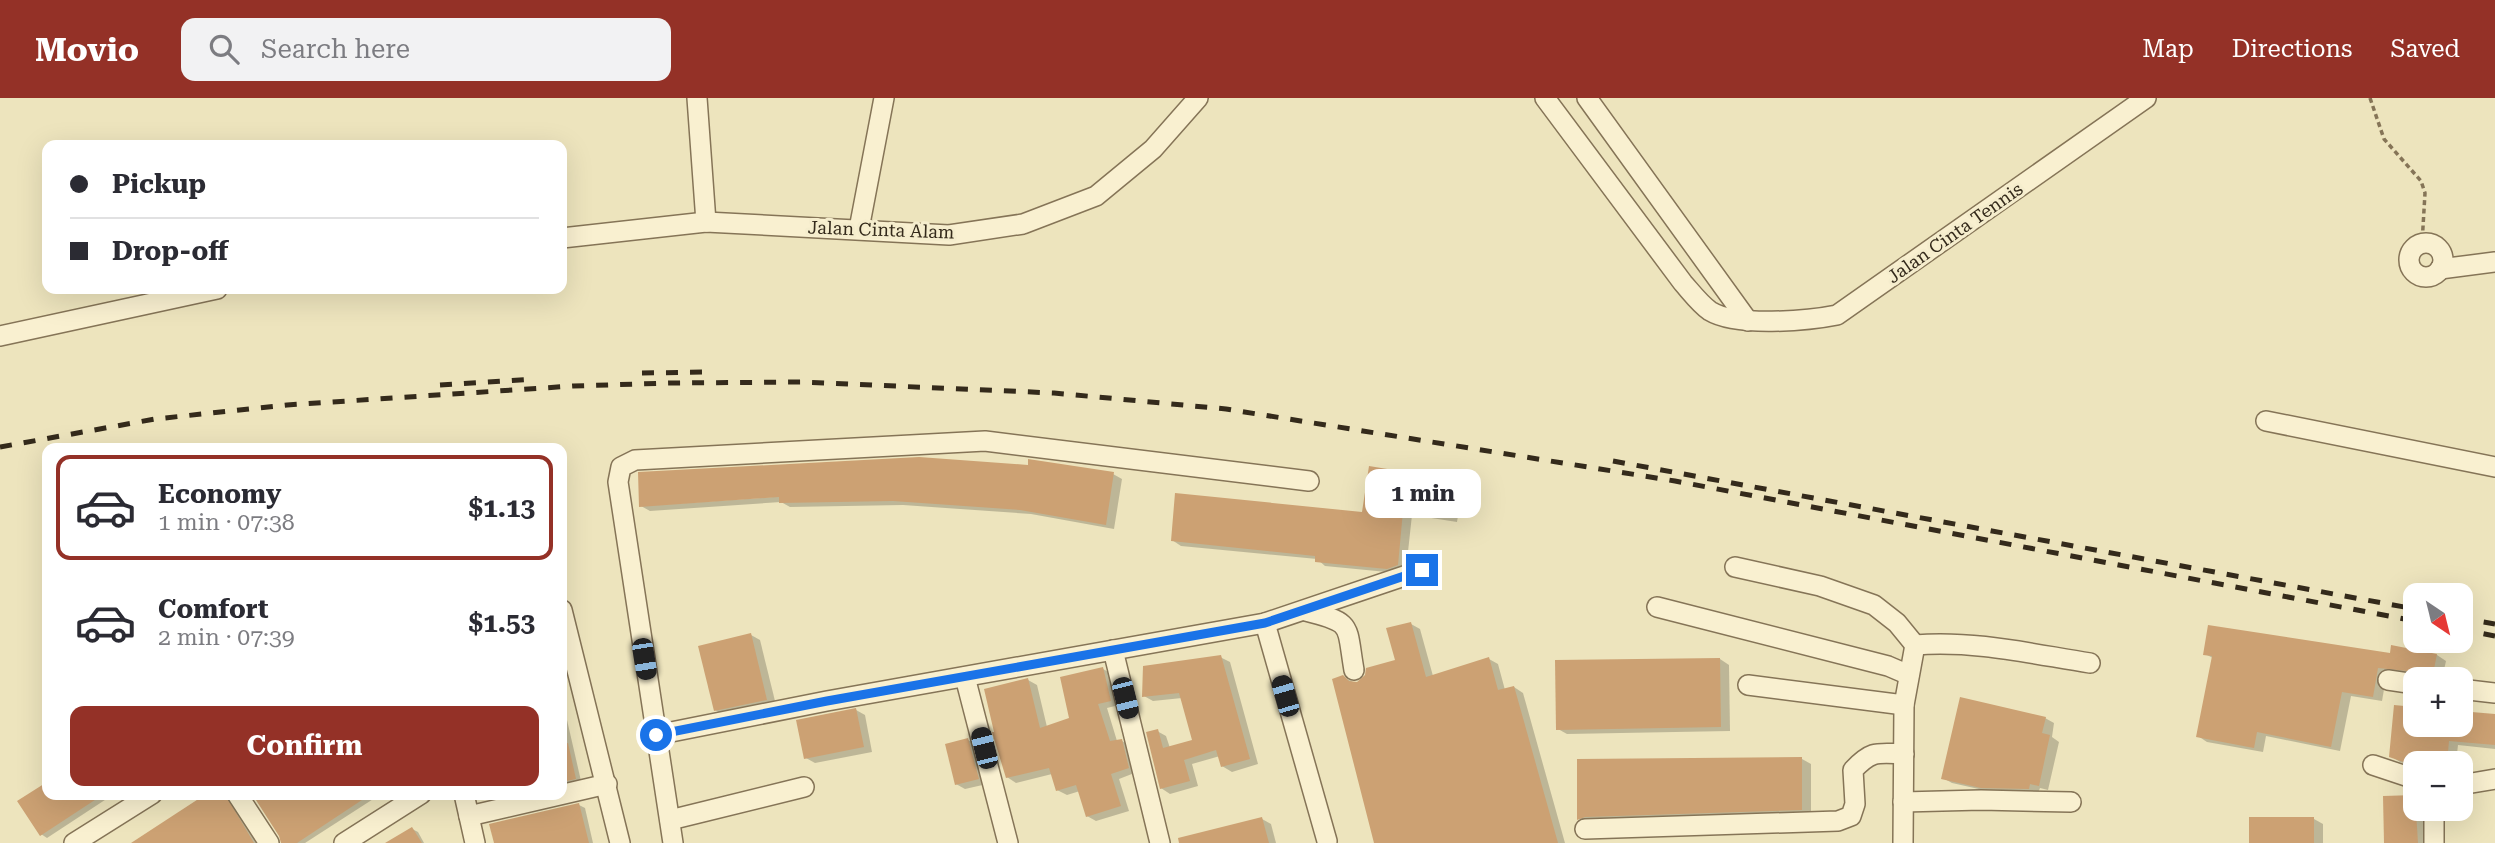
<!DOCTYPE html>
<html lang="en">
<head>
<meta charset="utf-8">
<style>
  :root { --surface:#fff; --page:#f2f2f3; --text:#2b2b33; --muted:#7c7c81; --line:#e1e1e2; --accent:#943127 }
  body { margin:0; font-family:"Roboto Serif",serif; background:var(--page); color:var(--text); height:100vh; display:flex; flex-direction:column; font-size:26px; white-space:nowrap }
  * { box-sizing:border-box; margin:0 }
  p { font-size:23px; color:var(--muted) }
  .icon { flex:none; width:38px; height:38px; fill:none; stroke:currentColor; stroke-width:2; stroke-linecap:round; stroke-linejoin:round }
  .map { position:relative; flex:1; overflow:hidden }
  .sheet { position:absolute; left:42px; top:345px; width:525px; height:357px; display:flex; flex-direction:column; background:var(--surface); border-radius:14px; box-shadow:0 7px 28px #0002 }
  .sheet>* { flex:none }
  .banner { position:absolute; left:42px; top:42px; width:525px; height:154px; border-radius:14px; box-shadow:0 7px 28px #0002; display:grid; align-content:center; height:154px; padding:0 28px; background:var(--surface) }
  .needle { width:46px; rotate:145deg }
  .fabs { position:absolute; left:2403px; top:485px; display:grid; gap:14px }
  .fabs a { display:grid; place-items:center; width:70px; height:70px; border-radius:14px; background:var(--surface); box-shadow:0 7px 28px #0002; font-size:35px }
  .end { position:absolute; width:32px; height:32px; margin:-16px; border:9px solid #1a73e8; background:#fff; box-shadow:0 0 0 4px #fff }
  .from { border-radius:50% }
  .bubble { position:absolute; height:49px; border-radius:14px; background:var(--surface); box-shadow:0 7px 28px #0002; font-size:23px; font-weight:700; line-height:49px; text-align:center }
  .car { position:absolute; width:21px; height:42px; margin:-21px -10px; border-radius:9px; box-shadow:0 0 5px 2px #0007; background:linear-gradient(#222 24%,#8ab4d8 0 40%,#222 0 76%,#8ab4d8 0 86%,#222 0) }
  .banner b { display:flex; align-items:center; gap:24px; height:66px; font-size:26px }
  .banner b+b { border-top:2px solid var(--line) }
  .banner i { width:18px; height:18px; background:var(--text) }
  ul { padding:12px 0 0; list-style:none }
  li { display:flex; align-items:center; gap:21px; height:105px; margin:0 14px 10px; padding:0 14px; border:4px solid transparent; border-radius:14px }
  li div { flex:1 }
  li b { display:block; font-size:26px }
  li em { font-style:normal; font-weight:700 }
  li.current { border-color:var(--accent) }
  li>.icon { width:63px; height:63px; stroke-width:1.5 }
  .primary-button { display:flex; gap:14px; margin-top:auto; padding:14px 28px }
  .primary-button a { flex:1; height:80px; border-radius:14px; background:var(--accent); color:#fff; font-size:28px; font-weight:700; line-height:80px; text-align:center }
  header { display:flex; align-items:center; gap:42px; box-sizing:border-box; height:98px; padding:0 35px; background:var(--accent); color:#fff }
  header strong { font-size:33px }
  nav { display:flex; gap:38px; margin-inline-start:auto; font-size:24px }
  .search { width:490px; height:63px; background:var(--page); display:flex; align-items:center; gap:18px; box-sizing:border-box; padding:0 24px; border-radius:14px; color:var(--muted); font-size:26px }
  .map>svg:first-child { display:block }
  .shadow { fill:#0003 }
  .building { fill:#cca173 }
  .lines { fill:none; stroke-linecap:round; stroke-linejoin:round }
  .minor-casing { stroke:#857457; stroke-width:22 }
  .path { stroke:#857457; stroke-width:3.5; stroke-dasharray:5 3.5; stroke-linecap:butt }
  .minor { stroke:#f9f0d0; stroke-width:19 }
  .rail { stroke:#342a1b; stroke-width:5; stroke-dasharray:12 12; stroke-linecap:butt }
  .route { stroke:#1a73e8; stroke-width:9 }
  .labels { text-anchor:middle; stroke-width:6; stroke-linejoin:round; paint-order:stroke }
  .street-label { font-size:18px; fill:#342a1b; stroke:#f5edcd }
</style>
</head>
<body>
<header>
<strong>Movio</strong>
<div class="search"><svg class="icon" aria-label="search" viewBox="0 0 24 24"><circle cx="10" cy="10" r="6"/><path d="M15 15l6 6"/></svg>Search here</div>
<nav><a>Map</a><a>Directions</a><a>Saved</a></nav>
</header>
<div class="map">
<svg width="2495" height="745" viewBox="0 0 2495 745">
  <rect width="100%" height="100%" fill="#ede4bd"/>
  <g class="shadow">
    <path d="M1113,376l9,5 -8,50 -83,-15 -128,-9 -113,2 -9,-5 -131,9 -9,-5z"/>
    <path d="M1453,383l10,6 -6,35 -45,-7 -6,55 -9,3 -72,-7 -8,-7 -136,-13 -9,-6 191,-26z"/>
    <path d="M1411,526l9,5 13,47 56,-17 9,5 7,26 9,-3 9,6 42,150h-190l-32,-166 14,7 40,-23z"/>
    <path d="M751,537l9,5 16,65 -52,10 -9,-5z"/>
    <path d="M2205,556l232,1 9,6 -4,18 -55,-7 -5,29 -31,-5 -11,55 -74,-15 -3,16 -56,-10 -9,-6 15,-78z"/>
    <path d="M1220,559l10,5 28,102 -26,8 -10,-6 -2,-10 -28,8 6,22 -28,8 -9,-6 -4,-57 9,5 4,12 24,-7 -12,-43 -29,3 -9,-5z"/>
    <path d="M1720,561l9,6 1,66 -163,3 -9,-5z"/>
    <path d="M1103,571l9,5 7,31 -12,3 10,33h5l9,5 6,26 -18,7 10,32 -33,10 -9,-5 -7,-25 -13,4 -10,-5 -5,-16 -36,9 -9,-6 21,-97 9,5 10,42 25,-8z"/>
    <path d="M562,600l19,83 -19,5z"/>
    <path d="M2415,610v16h45l35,-8v33l-37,-4 -2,18h-41v4l-15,-5 -9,-6z"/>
    <path d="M856,612l9,5 7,37 -57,11 -9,-5z"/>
    <path d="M2045,620l9,5 -2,14 7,5 -11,48 -8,-2 -2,5 -46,-1 -40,-9 -9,-5z"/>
    <path d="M968,642l9,5 10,39 -22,5 -9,-5z"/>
    <path d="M1802,661l9,5v50l-223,10 -9,-5v-58z"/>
    <path d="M47,686v10h67l-67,44 -6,-4 -21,-33z"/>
    <path d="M209,696h22l1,11 25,38h-122z"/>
    <path d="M253,696h128l-76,49h-23l-1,-7z"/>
    <path d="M495,696h29l-22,6z"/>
    <path d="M579,707l6,3 8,35h-98z"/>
    <path d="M2415,710h11v35h-40z"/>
    <path d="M1262,721l9,5 5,19h-93z"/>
    <path d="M2314,721l9,5v19h-73z"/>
    <path d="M412,731l6,3 6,11h-35z"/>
  </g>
  <g class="building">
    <path d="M919,359l109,8v-6l86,13 -8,53 -86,-15 -127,-9 -114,2v-6l-140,10 -1,-35z"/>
    <path d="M1369,368l85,14 -6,38 -45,-7 -5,54 -11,4 -72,-7v-6l-144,-15 4,-48 187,19z"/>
    <path d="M1411,524l15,55 63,-20 9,33 16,-4 44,157h-184l-42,-164 11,-4 6,6 8,1 8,-7 1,-7 29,-8 -9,-32z"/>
    <path d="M2208,527l182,28 1,-8 46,9 -5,25 -15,-7 -39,-4 -5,29 -31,-5 -11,55 -74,-15 -3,16 -58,-11 16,-81 -9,-1z"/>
    <path d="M751,535l16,67 -53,11 -16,-65z"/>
    <path d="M1221,557l29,104 -29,8 -5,-17 -32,10 6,21 -30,8 -14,-57 12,-3 5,19 29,-8 -13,-47 -37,4 1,-31z"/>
    <path d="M1720,560l1,69 -165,3 -1,-70z"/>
    <path d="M1103,569l8,34 -13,3 12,37 12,-2 7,29 -18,6 10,32 -35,11 -10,-32 -20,6 -7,-23 -43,10 -14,-46h2l-10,-43 44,-11 12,50 29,-10 -9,-41z"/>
    <path d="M1960,599l86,20 -4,16 8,2 -11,51 -9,-2 -1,5 -48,-1 -40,-9z"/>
    <path d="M2394,607l21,2v17h45v-13l35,3v31l-46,-4 -2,22h-32v3l-26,-9z"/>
    <path d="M856,610l8,39 -60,12 -8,-39z"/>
    <path d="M968,640l11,41 -24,6 -10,-41z"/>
    <path d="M568,645l8,36 -14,3v-38z"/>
    <path d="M1802,659v53l-217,7 -8,3v-61z"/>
    <path d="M47,684v12h57l-64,42 -23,-35z"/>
    <path d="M206,696h19l29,49h-123z"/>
    <path d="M252,696h119l-74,49h-16l-2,-7z"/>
    <path d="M2415,697l3,48h-34l-1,-47z"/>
    <path d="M579,705l10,40h-95l-5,-19z"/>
    <path d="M1262,719l7,26h-90l-1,-5z"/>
    <rect x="2249" y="719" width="65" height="26"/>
    <path d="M412,729l10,16h-37z"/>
  </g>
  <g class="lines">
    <g class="minor-casing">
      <g id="minor">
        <path d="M697,0l9,124"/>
        <path d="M1545,0l138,185c8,9 17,21 27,28 26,16 97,10 127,4l309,-217"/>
        <path d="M1587,0l161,223"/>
        <path d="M859,131l25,-131"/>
        <path d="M562,140l144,-16 243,13 74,-11 73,-28 57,-47 45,-51"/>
        <circle cx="2426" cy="162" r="17"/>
        <path d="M2440,171l55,-7"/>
        <path d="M0,238l217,-47"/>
        <path d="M2266,323l229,46"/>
        <path d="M1735,469l85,19 54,19 23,18 18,22"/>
        <path d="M1657,509l231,59 21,9"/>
        <path d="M562,512l58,233"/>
        <path d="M1306,513c48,12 40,13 48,59"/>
        <path d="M1265,525l62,218"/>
        <path d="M1915,547c59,-5 117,9 175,18"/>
        <path d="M1113,552l47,193"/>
        <path d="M965,579l43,166"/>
        <path d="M2388,582l27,4"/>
        <path d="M1748,587l156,20"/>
        <path d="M2460,591l35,4"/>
        <path d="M656,637l171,-34 438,-78 157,-53"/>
        <path d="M2373,667l42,14"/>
        <path d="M2460,687l35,-6"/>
        <path d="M237,696l32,49"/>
        <path d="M464,696l11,49"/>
        <path d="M1903,704l78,-2 90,2"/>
        <path d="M2434,710v35"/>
        <path d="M469,718l138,-32"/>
        <path d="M670,722l134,-33"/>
        <path d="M1585,731l253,-8 13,-5 4,-12 -2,-34c19,-20 24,-17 51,-16"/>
        <path d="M74,745l78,-49"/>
        <path d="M344,745l77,-49"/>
        <path d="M673,745l-55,-361 3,-15 14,-7 350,-19 324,40"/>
        <path d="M1903,745l1,-138 11,-60"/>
      </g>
    </g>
    <path class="path" d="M2370,0l14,41 37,42 4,12 -3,51"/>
    <use href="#minor" class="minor"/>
    <g class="rail">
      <path d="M642,275l67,-1"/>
      <path d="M440,287l94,-6"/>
      <path d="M0,349l155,-28 132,-14 286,-19 99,-3 130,-1 252,11 172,16 449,72 740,140"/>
      <path d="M1613,363l802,148"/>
      <path d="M2460,520l35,6"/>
      <path d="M2460,531l35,7"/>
    </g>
  </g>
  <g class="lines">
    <path class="route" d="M656,637l171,-34 438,-78 157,-53"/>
  </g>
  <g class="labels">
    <g class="street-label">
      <text transform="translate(881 132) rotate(2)" y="6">Jalan Cinta Alam</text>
      <text transform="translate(1955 135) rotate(-35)" y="6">Jalan Cinta Tennis</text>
    </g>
  </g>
</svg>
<div class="fabs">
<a><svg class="needle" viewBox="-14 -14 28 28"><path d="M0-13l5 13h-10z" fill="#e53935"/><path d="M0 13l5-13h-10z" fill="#7c7c81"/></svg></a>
<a>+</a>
<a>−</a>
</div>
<i class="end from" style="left:656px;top:637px"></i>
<i class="end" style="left:1422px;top:472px"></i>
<div class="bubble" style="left:1365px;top:371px;width:116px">1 min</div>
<i class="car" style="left:644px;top:561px;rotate:171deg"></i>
<i class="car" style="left:1285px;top:598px;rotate:344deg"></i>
<i class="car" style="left:1125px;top:600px;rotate:166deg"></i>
<i class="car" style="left:984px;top:650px;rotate:346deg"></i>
<div class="banner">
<b><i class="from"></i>Pickup</b>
<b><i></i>Drop-off</b>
</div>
<section class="sheet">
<ul>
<li class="current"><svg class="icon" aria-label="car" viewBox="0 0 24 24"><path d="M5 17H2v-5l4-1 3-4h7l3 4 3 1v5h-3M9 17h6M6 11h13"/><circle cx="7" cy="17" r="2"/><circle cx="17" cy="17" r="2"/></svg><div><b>Economy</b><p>1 min · 07:38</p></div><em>$1.13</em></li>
<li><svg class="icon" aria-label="car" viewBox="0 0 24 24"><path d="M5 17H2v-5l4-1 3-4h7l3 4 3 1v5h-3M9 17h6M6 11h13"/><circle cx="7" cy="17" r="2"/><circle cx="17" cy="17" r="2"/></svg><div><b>Comfort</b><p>2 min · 07:39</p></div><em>$1.53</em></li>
</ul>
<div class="primary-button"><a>Confirm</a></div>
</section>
</div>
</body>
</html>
